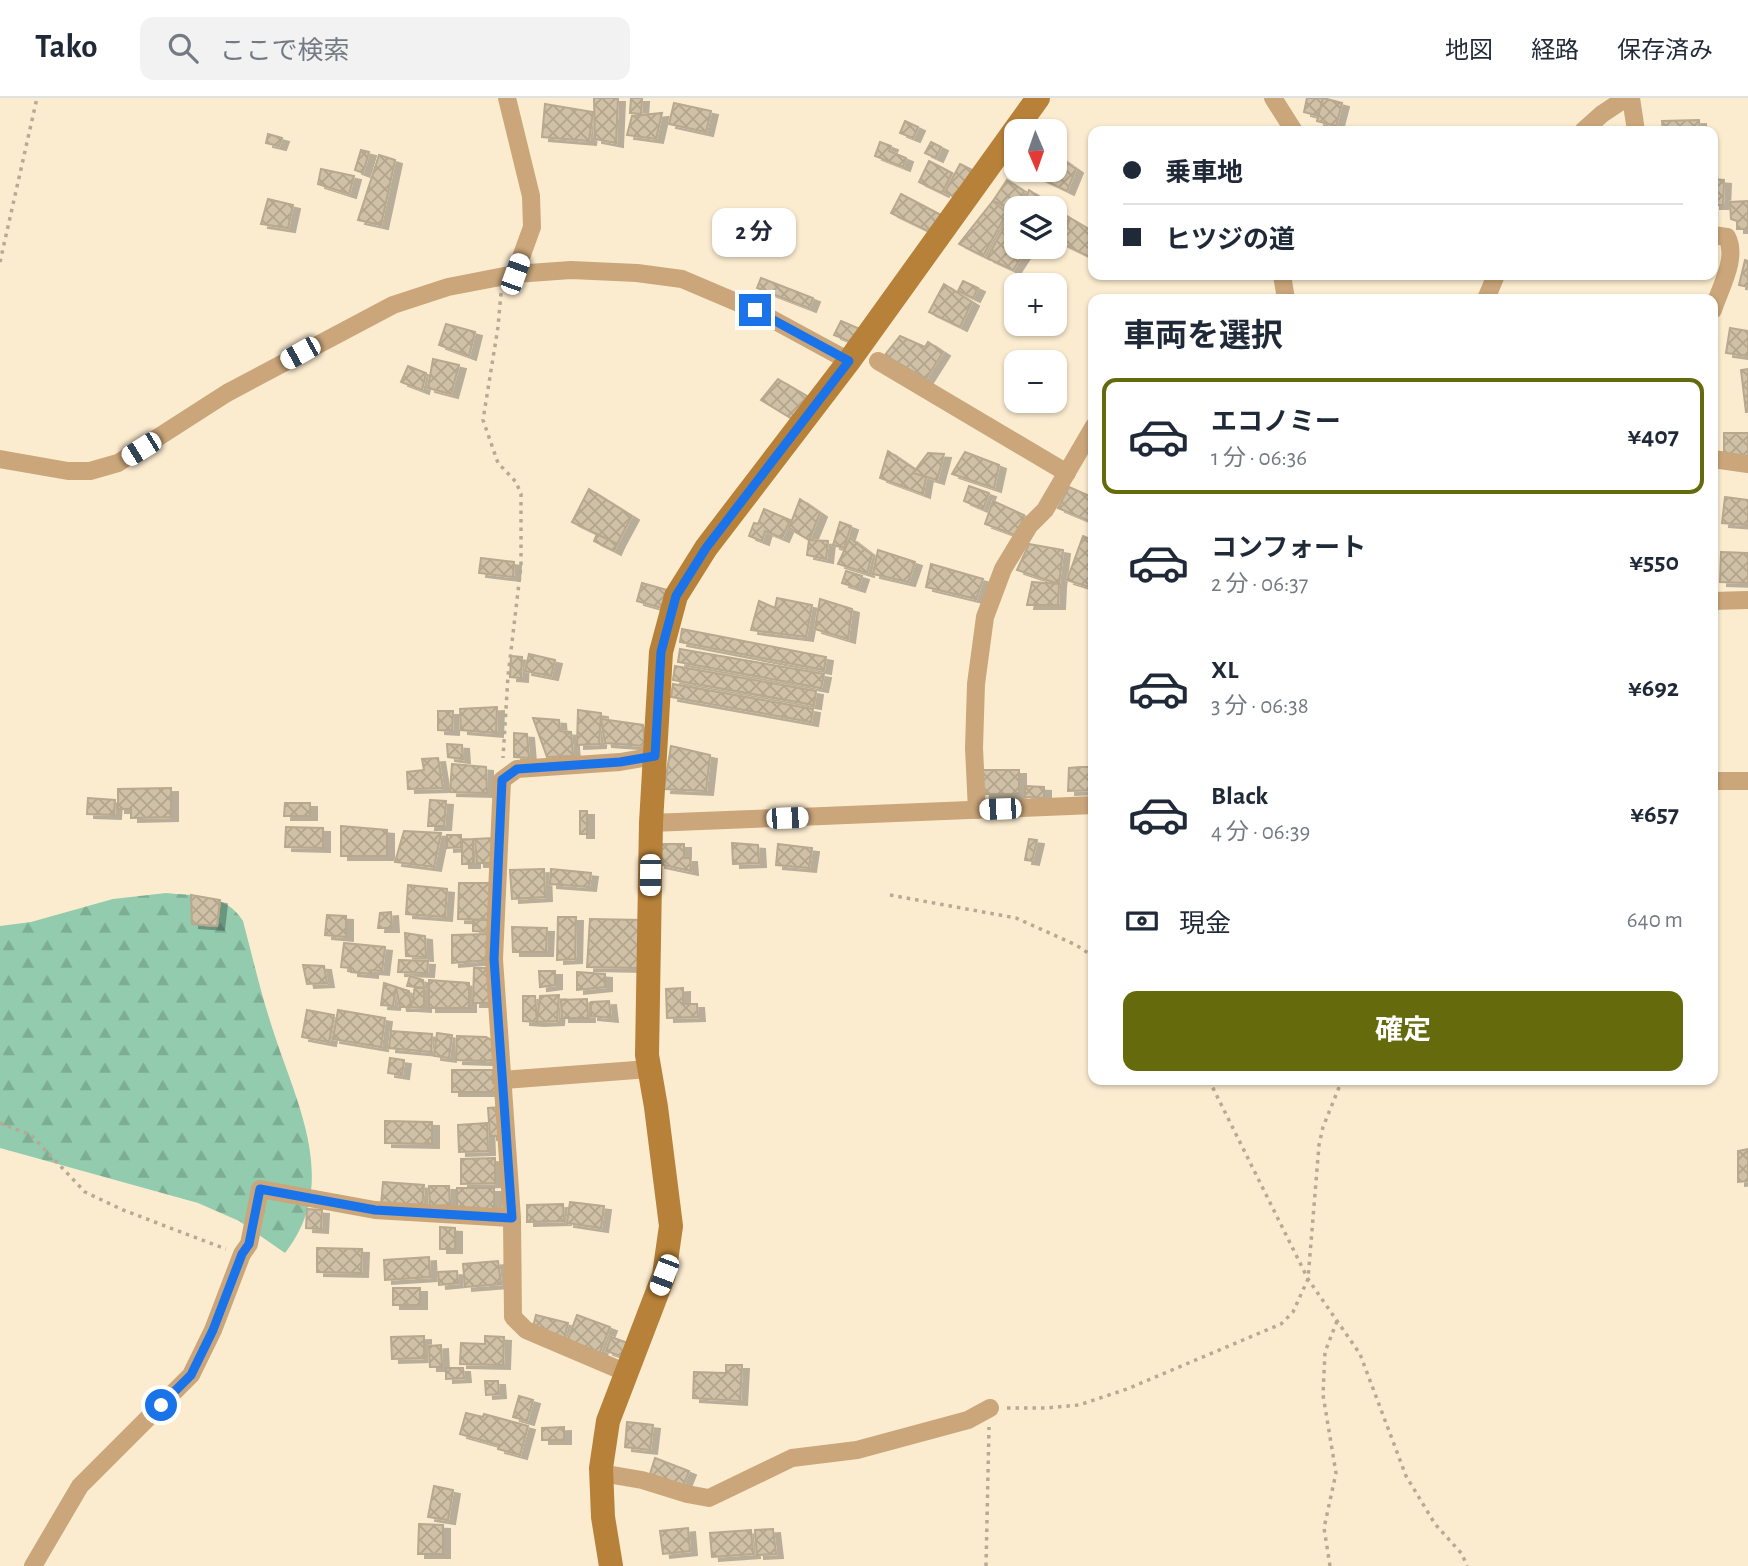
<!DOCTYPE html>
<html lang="ja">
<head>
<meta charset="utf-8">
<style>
  :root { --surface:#fff; --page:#f2f2f3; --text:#1f2937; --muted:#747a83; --line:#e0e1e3; --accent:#656b0d }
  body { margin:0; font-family:"Alegreya Sans","Noto Sans JP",sans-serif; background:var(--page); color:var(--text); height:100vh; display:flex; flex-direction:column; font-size:26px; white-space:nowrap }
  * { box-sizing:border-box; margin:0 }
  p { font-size:23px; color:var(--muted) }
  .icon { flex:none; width:38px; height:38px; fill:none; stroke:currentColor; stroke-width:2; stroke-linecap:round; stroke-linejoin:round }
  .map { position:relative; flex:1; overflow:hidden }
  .details { position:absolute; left:1088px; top:196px; width:630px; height:791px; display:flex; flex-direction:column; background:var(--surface); border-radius:14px; box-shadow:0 2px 5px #0004 }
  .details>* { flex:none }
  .top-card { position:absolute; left:1088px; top:28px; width:630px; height:154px; border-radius:14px; box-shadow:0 2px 5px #0004; display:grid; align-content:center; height:154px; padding:0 35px; background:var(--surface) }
  .needle { width:46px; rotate:178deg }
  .tools { position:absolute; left:1004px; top:21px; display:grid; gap:14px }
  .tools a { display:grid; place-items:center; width:63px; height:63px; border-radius:14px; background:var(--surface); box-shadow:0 2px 5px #0004; font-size:35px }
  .end { position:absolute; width:32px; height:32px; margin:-16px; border:9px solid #1a73e8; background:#fff; box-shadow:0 0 0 4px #fff }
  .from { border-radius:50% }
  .bubble { position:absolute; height:49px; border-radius:14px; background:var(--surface); box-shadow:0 2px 5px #0004; font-size:23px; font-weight:700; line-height:49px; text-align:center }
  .car { position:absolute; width:21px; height:42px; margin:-21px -10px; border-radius:9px; box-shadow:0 0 5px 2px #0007; background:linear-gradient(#fff 24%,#345 0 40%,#fff 0 76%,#345 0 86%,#fff 0) }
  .top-card b { display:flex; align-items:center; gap:24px; height:66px; font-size:26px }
  .top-card b+b { border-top:2px solid var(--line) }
  .top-card i { width:18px; height:18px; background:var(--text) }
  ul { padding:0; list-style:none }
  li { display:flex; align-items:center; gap:21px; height:116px; margin:0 14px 10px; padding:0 21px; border:4px solid transparent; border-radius:14px }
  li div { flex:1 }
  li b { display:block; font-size:26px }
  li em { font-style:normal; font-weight:700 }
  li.active { border-color:var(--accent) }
  li>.icon { width:63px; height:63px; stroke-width:1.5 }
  h2 { padding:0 35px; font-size:32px; line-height:84px }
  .pay { display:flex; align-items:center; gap:18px; height:77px; padding:0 35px; font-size:26px }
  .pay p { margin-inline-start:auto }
  .action { display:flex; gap:14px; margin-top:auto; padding:14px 35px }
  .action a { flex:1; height:80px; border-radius:14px; background:var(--accent); color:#fff; font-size:28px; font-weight:700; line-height:80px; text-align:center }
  header { display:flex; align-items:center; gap:42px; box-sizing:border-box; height:98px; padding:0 35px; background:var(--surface); border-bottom:2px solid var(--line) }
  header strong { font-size:33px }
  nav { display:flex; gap:38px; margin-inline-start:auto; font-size:24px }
  .search { width:490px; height:63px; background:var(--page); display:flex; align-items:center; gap:18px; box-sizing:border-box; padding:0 24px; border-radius:14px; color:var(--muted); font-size:26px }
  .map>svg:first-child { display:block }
  .forest { fill:url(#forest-firs) }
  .building { fill:url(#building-cross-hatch); stroke:#b7a88e; stroke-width:2; filter:url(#shadow) }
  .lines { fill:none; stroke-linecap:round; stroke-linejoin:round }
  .path { stroke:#b7aa94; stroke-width:3.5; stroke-dasharray:3.5 5; stroke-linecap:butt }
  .street { stroke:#caa67a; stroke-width:18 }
  .secondary { stroke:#b78139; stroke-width:24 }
  .route { stroke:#1a73e8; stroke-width:9 }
</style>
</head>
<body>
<header>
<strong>Tako</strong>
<div class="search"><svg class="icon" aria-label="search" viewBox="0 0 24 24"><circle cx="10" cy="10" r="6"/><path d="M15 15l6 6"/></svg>ここで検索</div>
<nav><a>地図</a><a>経路</a><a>保存済み</a></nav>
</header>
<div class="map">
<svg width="1748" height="1468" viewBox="0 0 1748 1468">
  <defs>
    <pattern id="forest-firs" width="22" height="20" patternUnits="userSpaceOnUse" patternTransform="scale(1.75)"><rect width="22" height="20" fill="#92cbad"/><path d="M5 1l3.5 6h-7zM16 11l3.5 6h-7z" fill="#7dae94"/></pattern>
    <pattern id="building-cross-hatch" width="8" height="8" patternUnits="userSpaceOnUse" patternTransform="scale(1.75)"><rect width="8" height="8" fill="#d0c1a6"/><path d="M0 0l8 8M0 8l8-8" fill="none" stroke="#b2a58e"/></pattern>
    <filter id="shadow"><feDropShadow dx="7" dy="4" stdDeviation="0" flood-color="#0004"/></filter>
  </defs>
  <rect width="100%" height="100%" fill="#fbecd0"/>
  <path class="forest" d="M166,795c29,3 60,0 77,28 9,34 17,69 28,103 23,75 71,157 14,229l-46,-32 -41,-18 -198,-55v-222l31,-4 82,-23z"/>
  <g class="building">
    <path d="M594,0h24l-2,45 -21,-4z"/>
    <path d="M631,0h11l-1,16 -11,-1z"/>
    <path d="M1307,0h16l-4,18 -15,-4z"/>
    <path d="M1323,0l19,5 -6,23 -19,-5z"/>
    <path d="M674,5l37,8 -5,21 -37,-8z"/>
    <path d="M545,6l48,8 -4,29 -47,-4z"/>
    <path d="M662,15l-6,26 -29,-4 5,-19z"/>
    <path d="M1699,22l1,11h-37l-1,-10z"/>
    <path d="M905,23l13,6 -5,11 -13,-5z"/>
    <path d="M268,36l14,4 -3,8 -13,-3z"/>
    <path d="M880,44l11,4 -2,5 17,7 -3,9 -28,-11z"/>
    <path d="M931,44l10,5 -5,11 -11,-5z"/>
    <path d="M361,52l8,2 -6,21 -8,-3z"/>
    <path d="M1055,56l21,15 -9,22 -44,-21h32z"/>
    <path d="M379,57l16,5 -14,65 -23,-5z"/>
    <path d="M929,63l23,12 -10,20 -23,-11z"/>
    <path d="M960,66l16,8 -14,29 -17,-9z"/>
    <path d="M321,71l33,7 -5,18 -31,-10z"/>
    <path d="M1713,81l11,1 -1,25h-10z"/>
    <path d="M1007,82l17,11 -10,19 -21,-9z"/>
    <path d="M1029,92l21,14 -2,4h-26z"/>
    <path d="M901,96l40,21 -9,18 -41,-20z"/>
    <path d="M268,101l25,6 -5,23 -27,-4z"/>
    <path d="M993,103l14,12 -24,43 -24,-12z"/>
    <path d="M1748,103v28h-11v-8l-6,-2 -1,-17z"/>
    <path d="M1055,111l15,9 -11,16 -4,-2z"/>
    <path d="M1014,112l3,2v35h11l-15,23 -26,-12z"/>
    <path d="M1070,120l24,14v27l-33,-16z"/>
    <path d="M1745,162l3,1v26l-9,-2z"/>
    <path d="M761,180l52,20 -4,10 -52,-20z"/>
    <path d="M963,183l15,7 -5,10 -15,-7z"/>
    <path d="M944,186l28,18 -12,25 -31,-15z"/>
    <path d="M841,223l19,8 -6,14 -20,-8z"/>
    <path d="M446,226l29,8 -6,24 -30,-11z"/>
    <path d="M1730,230l18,3v25l-22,-3z"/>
    <path d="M900,238l25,11 3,-5 15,10 -17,27 -41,-24z"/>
    <path d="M433,261l26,6 -8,29 -23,-6z"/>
    <path d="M408,268l18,7 -4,17 -21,-8z"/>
    <path d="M1748,271v43h-2l-5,-42z"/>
    <path d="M778,281l29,17 -13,24 -33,-20z"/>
    <rect x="1724" y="335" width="24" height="27"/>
    <path d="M888,353l38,26 -3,17 -43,-16z"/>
    <path d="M965,354l34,13 -5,23 -42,-14z"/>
    <path d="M928,355l16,1 -7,26 -24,-7z"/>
    <path d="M969,388l20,7 -6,16 -19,-8z"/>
    <path d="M1069,389l25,11v25l-36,-15z"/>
    <path d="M589,391l43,27 -15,28 -45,-22z"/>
    <path d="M1725,399l23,3v25l-26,-2z"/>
    <path d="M800,401l20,14 -11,27 -20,-12z"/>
    <path d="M993,403l31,14 -6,21 -33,-12z"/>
    <path d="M764,411l26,11 -8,18 -17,-7 -3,10 -13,-5 5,-13 4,1z"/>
    <path d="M840,424l11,4 -7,22 -11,-3z"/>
    <path d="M597,436l20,10 -3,7 -20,-10z"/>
    <path d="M1083,438l11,5 -2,47 -25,-8z"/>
    <path d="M850,440l22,17 -5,18 -29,-9z"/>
    <path d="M809,442l19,1 -2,18 -19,-4z"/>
    <path d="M1029,446l34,6 -4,34 -42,-14z"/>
    <path d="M878,452l37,12 -7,20 -35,-8z"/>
    <path d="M1721,454l27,1v30l-28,-1z"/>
    <path d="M481,460l33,4 -1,15 -34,-4z"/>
    <path d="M931,466l52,15 -7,20 -50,-12z"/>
    <path d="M846,473l16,5 -4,12 -16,-5z"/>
    <path d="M1032,484l27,2 -1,21h-31z"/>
    <path d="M642,485l25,7 -5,18 -25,-7z"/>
    <path d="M777,500l35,7 -6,32 -55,-7 8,-29 16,7z"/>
    <path d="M820,501l32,10 -4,30 -33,-10z"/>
    <path d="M682,531l144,28 -2,13 -144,-28z"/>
    <path d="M680,551l144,25 -3,14 -143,-26z"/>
    <path d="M529,556l26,6 -4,16 -26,-5z"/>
    <path d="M511,558l11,1 -1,21 -11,-1z"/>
    <path d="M675,568l141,25 -2,14 -141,-25z"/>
    <path d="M673,586l140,25 -2,13 -140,-25z"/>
    <path d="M497,609l-1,26 -35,-3 -1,-21z"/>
    <path d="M578,612l23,3 -2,31 -22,1z"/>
    <path d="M438,613h15l-1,20 -14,-1z"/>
    <path d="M533,620l26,2 1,11 11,1 2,24 -26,1z"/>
    <path d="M601,621l42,6 2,21 -40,-3z"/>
    <path d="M514,635l13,1 2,24 -15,-1z"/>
    <path d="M447,646l15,1 1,14 -15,-2z"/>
    <path d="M671,648l39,9 -4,36 -42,-2z"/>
    <path d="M438,660l5,30 -35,1 -1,-17 17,-2 -2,-11z"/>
    <path d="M452,666l34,3 1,26 -37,-1z"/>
    <path d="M1081,669h13v23l-26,1 1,-23z"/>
    <path d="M981,672h38v24h-36z"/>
    <path d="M1025,688l19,1v11l-19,-1z"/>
    <path d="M171,690v29l-40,1v-9h-13v-20z"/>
    <path d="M88,700l27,2 -1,15 -27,-1z"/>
    <path d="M430,702l16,1 -2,25h-16z"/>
    <path d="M285,705h25v13h-26z"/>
    <rect x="580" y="713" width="7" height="23"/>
    <path d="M341,728l46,4v26h-46z"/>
    <path d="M286,729l37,1v20l-38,-1z"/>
    <path d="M404,733l37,2 -7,34 -39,-5z"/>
    <path d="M447,737h14v12l-14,1z"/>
    <path d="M493,740l1,25h-17l-2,-24z"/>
    <path d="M473,741v25h-11v-24z"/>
    <path d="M1029,741l8,1 -5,21 -7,-1z"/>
    <path d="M732,745l26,2 1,18 -26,1z"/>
    <path d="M658,746h26v14h6l1,13 -33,-7z"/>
    <path d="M778,746l34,4 -3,20 -33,-3z"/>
    <path d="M544,771l1,28 -33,2 -2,-29z"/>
    <path d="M551,771l40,4 -2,14 -39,-3z"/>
    <path d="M459,785h35v37l-36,-1z"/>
    <path d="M408,787l39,4 -2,28 -39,-3z"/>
    <path d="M191,797l29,5 -3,26 -25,-2z"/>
    <path d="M391,814l1,16h-14l2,-15z"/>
    <path d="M327,817l19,1v21l-21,-2z"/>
    <path d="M558,819h18l-1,42 -18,1z"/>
    <path d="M590,821l52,1 -4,48 -51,-1z"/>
    <path d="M473,822h20v12l-20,-1z"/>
    <path d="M512,829l35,1 -1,24h-33z"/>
    <path d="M405,835l20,3 1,21 -20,-1z"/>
    <path d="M488,836l2,26 -38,3v-28z"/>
    <path d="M344,845l41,4 -3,24 -11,-1v4l-20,-2v-4l-10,-1z"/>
    <path d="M399,862l29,1 -1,12 -29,-1z"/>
    <path d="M303,867l21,1 3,17 -20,1z"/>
    <path d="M474,870h17l3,35h-21z"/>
    <path d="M539,873h16v14l-15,2z"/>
    <path d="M577,874l28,2v13l-28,3z"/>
    <path d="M410,878l13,4 1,8 -17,-2z"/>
    <path d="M429,882l40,3v25h-40z"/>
    <path d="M384,885l12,4 -3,19 -12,-1z"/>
    <path d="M396,889l13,4 2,16h-11z"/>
    <path d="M415,890h9v20l-13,-1z"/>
    <path d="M683,890v16h14l1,13 -31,1 -1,-29z"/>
    <path d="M559,897l-2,26 -20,1 3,-26z"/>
    <path d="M523,898h12l2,26 -14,-1z"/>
    <path d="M587,901l1,19h-26l-1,-18z"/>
    <path d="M609,903l2,17 -20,-2v-14z"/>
    <path d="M307,912l27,5 -5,27 -27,-5z"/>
    <path d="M338,912l47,8 -4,29 -48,-8z"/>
    <path d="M391,933l41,3 -1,18 -42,-4z"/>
    <path d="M437,935l15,2 -3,23 -15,-2z"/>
    <path d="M457,938l29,1 11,6v16l-13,2 -28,-1z"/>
    <path d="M390,960l14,2 -2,15 -14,-2z"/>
    <path d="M452,972h41v13l8,2v7h-49z"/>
    <path d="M502,1009l2,29h-14l-2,-28z"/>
    <path d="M385,1023l47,1v22l-47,-1z"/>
    <path d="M487,1025l1,28 -29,1 -1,-27z"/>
    <path d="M1748,1051v32l-10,1v-31z"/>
    <path d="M495,1060v25l-34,1v-25z"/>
    <path d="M383,1084l41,3 -2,23 -41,-3z"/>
    <path d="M429,1088h20l1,19 -20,1z"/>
    <rect x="457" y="1090" width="37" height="21"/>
    <path d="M570,1104l34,4 -3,22 -34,-5z"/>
    <path d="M563,1106l1,17 -37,1v-17z"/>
    <path d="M307,1111l15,1 -1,19 -15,-1z"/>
    <path d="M440,1129l15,1v21h-15z"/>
    <path d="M317,1150l45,1 -1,24 -44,-1z"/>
    <path d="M429,1159l1,20 -45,3 -1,-20z"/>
    <path d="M498,1163l3,23 -36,3 -2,-23z"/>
    <path d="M457,1173l1,12 -19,2 -1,-13z"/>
    <rect x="393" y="1190" width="27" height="17"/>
    <path d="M536,1217l32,8 -4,16 -32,-8z"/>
    <path d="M577,1217l33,12 -11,27 -32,-12z"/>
    <path d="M424,1238v22l-32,1 -1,-22z"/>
    <path d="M485,1238l19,1 -1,28 -43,-1 1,-21 24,1z"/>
    <path d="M611,1239l17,6 -5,14 -17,-6z"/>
    <path d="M441,1247l1,22h-12l-1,-21z"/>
    <path d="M726,1267h16l-2,36 -47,-3 1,-26 32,1z"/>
    <path d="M446,1270h17l1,10 -18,1z"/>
    <path d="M485,1283h13l1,13 -13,1z"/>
    <path d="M519,1298l14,4 -6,21 -14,-4z"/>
    <path d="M466,1315l17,4 1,-3 44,12 -8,29 -22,-6 1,-4 -39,-11z"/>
    <path d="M627,1324l26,3 -3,25 -25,-3z"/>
    <path d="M564,1329v13h-22v-12z"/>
    <path d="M655,1360l34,13 -6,15 -33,-12z"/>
    <path d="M434,1388l19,4 -5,30 -20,-3z"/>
    <path d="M419,1426l24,1v29h-25z"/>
    <path d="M688,1430l2,23 -27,3 -3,-23z"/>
    <path d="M773,1431l3,25 -19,1 -2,-25z"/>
    <path d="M751,1432l2,24 -41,3 -2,-24z"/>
  </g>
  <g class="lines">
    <g class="path">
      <path d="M0,164l37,-164"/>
      <path d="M501,195l-3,34 -15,93 15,43 18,19 5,12v72l-13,110 -5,82"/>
      <path d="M890,797l126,23 60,27 18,12"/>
      <path d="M1209,982l99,199 52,75 46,122 29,48 27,30 5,12"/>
      <path d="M0,1025l31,12 54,57 38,18 103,39"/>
      <path d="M1007,1310h39l33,-3 48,-16 154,-65 12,-12 15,-33 11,-134 4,-18 19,-47"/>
      <path d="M986,1468l3,-139"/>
      <path d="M1330,1468l-6,-38 12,-55 -13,-78 2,-43 12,-31"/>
    </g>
    <g class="street">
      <path d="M507,0l24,98 1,31 -17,47"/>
      <path d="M1273,0l21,33"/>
      <path d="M1631,0l5,33"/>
      <path d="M1583,33l19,-17 24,-16"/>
      <path d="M1713,137l14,2c11,21 -7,51 -14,73"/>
      <path d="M1282,177l4,24"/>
      <path d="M1486,201l10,-24"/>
      <path d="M878,263l189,112"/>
      <path d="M0,361l68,12h22l28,-8 109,-70 166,-88 55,-18 67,-13 56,-4 66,3 45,6 73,31 94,51"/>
      <path d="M1713,361l35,5"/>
      <path d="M1713,503l35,-1"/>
      <path d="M1713,683h35"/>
      <path d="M977,712l-3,-62 2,-64 9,-67 18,-48 26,-43 16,-16 49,-84"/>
      <path d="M651,725l443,-18"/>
      <path d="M503,982l146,-11"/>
      <path d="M627,1275l-101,-43 -13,-13 -1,-99 -18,-259 8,-179 15,-11 103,-7 35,-6"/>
      <path d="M601,1375l41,7 45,14 22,4 83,-40 65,-8 111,-30 22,-12"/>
      <path d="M33,1468l47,-80 111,-111 22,-45 29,-76 7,-10 11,-55 115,21 137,8"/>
    </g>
    <path class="secondary" d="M611,1468l-8,-49 -2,-49 7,-47 56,-146 7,-49 -15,-119 -9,-52 4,-232 10,-171 15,-56 30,-48 143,-187 189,-263"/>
  </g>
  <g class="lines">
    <path class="route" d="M161,1307l30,-30 22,-45 29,-76 7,-10 11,-55 115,21 137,8 -18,-259 8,-179 15,-11 103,-7 35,-6 6,-104 15,-56 30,-48 143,-187 -94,-51"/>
  </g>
</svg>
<div class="tools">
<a><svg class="needle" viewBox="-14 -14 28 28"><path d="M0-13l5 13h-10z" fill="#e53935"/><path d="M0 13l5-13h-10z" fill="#747a83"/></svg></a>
<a><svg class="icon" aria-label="layers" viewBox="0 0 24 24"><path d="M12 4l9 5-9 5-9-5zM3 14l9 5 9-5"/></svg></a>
<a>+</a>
<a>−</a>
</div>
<i class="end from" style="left:161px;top:1307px"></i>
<i class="end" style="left:755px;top:212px"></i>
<div class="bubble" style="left:712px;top:110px;width:84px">2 分</div>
<i class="car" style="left:515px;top:176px;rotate:20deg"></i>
<i class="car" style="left:300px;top:255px;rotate:241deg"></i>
<i class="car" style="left:141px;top:351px;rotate:238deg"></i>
<i class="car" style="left:1000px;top:711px;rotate:268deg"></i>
<i class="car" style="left:787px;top:720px;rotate:88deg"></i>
<i class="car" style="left:650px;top:777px;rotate:181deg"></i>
<i class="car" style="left:664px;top:1177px;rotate:201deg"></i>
<div class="top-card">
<b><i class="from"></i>乗車地</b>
<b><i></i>ヒツジの道</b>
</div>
<section class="details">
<h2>車両を選択</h2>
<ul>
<li class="active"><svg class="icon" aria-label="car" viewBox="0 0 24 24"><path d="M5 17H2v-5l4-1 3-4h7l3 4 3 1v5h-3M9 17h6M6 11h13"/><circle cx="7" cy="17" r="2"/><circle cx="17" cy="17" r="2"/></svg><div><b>エコノミー</b><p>1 分 · 06:36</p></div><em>¥407</em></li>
<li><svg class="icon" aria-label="car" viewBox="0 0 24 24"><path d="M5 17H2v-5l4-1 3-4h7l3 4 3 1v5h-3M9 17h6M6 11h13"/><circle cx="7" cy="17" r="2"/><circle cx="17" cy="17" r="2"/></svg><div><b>コンフォート</b><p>2 分 · 06:37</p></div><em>¥550</em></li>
<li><svg class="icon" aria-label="car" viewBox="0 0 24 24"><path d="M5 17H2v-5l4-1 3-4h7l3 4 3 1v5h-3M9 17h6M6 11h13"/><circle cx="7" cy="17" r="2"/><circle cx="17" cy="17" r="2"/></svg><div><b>XL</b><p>3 分 · 06:38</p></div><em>¥692</em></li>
<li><svg class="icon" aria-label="car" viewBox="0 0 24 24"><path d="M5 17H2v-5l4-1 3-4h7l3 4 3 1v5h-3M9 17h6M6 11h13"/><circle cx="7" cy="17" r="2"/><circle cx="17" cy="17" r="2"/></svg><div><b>Black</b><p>4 分 · 06:39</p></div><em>¥657</em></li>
</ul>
<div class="pay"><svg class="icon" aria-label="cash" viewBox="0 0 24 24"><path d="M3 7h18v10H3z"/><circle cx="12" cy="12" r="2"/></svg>現金<p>640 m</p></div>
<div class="action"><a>確定</a></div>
</section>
</div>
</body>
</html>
